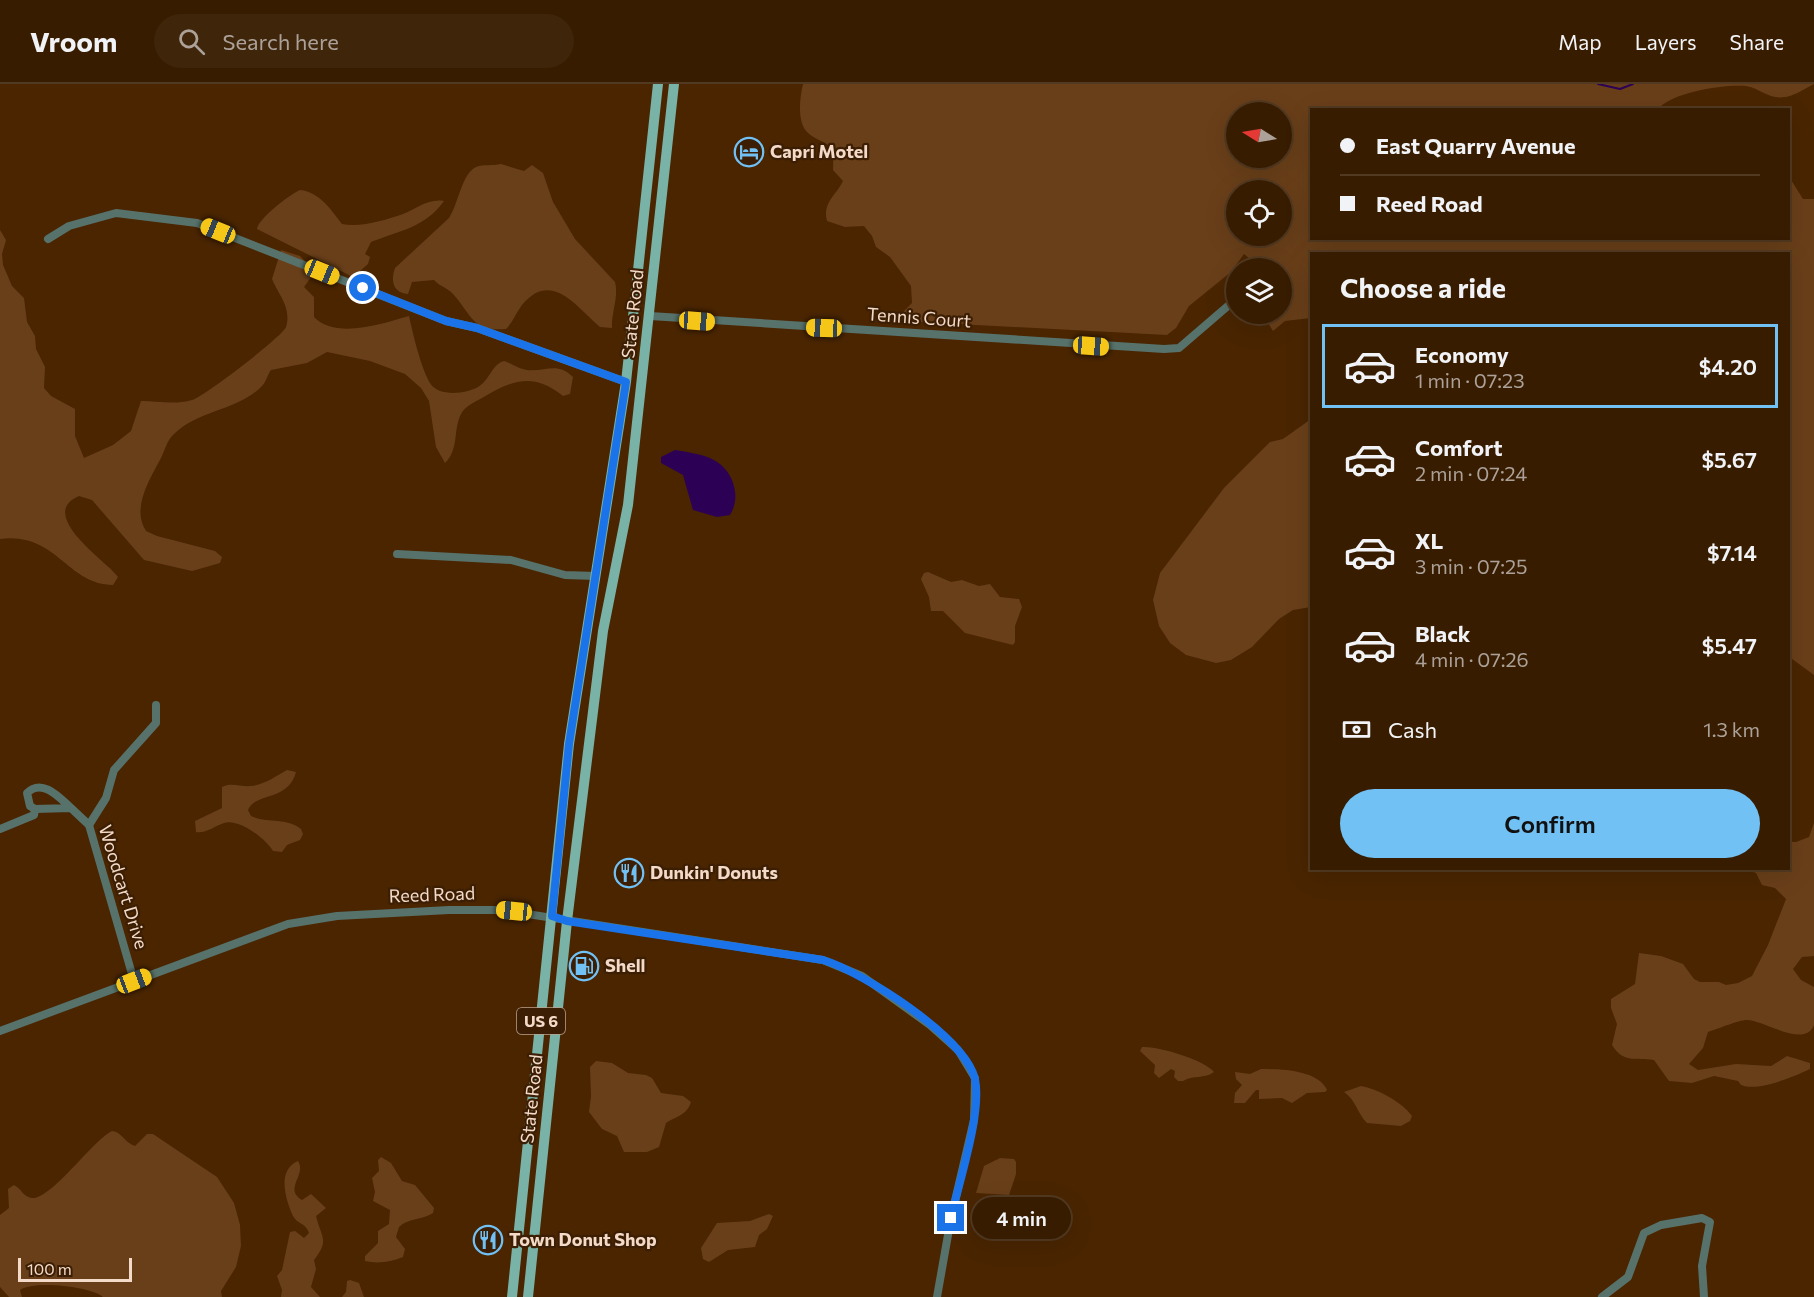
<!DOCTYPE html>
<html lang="en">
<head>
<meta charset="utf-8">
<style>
  :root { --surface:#381c00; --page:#3f250a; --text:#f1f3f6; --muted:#aba199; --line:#523a22; --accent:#72c1f5 }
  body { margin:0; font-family:Commissioner,sans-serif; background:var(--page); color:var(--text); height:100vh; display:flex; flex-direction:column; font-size:22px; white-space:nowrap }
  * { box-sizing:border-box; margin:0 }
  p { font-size:20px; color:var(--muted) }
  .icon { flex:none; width:33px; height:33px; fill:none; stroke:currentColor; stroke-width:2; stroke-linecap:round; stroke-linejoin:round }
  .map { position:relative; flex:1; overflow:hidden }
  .drawer { position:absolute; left:1310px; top:168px; width:480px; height:618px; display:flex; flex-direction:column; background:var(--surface); border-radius:0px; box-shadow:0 6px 24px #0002,0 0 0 2px var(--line) }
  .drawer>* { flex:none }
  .top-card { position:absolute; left:1310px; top:24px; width:480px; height:132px; border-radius:0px; box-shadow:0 6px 24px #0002,0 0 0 2px var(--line); display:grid; align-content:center; height:132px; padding:0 30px; background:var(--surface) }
  .needle { width:39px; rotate:281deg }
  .buttons { position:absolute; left:1226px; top:18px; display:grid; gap:12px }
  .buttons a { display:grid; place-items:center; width:66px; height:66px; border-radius:50%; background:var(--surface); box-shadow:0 6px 24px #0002,0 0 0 2px var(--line); font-size:30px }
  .scale { position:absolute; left:18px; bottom:15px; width:114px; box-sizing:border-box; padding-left:6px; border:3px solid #f4dbc9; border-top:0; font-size:16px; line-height:21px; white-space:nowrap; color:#f4dbc9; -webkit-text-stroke:4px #3b1e03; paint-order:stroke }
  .end { position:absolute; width:27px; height:27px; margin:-14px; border:8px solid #1a73e8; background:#fff; box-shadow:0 0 0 3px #fff }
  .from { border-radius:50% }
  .bubble { position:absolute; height:42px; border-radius:21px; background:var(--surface); box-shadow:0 6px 24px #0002,0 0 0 2px var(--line); font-size:20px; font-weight:600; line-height:42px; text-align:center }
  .car { position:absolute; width:18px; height:36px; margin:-18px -9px; border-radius:8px; box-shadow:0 0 4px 2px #0007; background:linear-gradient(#f5c518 24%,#345 0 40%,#f5c518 0 76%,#345 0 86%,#f5c518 0) }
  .top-card b { display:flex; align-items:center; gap:21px; height:57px; font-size:22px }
  .top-card b+b { border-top:2px solid var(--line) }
  .top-card i { width:15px; height:15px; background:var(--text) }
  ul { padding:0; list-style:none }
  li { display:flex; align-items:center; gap:18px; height:84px; margin:0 12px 9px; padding:0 18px; border:3px solid transparent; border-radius:0px }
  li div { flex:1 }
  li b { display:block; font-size:22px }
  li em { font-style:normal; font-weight:600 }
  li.current { border-color:var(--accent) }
  li>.icon { width:54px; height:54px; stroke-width:1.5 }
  h2 { padding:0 30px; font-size:27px; line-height:72px }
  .pay { display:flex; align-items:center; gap:15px; height:66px; padding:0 30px; font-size:22px }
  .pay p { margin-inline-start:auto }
  .primary-button { display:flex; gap:12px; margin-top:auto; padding:12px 30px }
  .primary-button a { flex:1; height:69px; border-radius:36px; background:var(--accent); color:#111; font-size:24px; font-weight:600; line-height:69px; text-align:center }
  header { display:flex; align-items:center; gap:36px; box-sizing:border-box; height:84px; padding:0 30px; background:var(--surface); border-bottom:2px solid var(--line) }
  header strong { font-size:28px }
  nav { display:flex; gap:33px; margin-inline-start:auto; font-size:21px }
  .search { width:420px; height:54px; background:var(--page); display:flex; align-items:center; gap:15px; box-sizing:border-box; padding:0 21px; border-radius:33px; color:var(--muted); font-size:22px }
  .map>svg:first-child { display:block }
  .green { fill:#693f19; fill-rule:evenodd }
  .water { fill:#2c0055 }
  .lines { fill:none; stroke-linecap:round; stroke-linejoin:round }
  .stream { stroke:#2c0055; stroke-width:2 }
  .minor { stroke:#57726b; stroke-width:8 }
  .major { stroke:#79b2a6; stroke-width:10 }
  .route { stroke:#1a73e8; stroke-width:8 }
  .labels { text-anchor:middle; stroke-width:4.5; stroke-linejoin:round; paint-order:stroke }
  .shield { fill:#3b1e03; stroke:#bca28e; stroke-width:1.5 }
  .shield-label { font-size:16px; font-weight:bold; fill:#f4dbc9 }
  .poi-label { font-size:18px; font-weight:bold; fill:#f4dbc9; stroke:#3b1e03; text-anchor:start }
  .street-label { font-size:18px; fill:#f4dbc9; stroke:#3b1e03 }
</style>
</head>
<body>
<header>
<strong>Vroom</strong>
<div class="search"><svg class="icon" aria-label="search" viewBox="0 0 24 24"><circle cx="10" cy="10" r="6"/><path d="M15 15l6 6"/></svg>Search here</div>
<nav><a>Map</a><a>Layers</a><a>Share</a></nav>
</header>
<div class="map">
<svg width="1814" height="1213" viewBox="0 0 1814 1213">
  <rect width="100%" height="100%" fill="#4a2500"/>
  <g class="green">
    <path d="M803,0h1011c-6,3 -22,13 -29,13 -16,3 -25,-9 -39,-11 -21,-2 -74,6 -88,23l-347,1v128h477v-63l15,24h11v476l-26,-19v-402h-477v64l-26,3 -12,10 -8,-13 -17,4 -2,-5 1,-3h34v-46h-15l-3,-10 -13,1 -6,-5 -13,18 -42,34 -13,22 -9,7 -247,-13 -17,-3 -3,-4 12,-12 -1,-17 -21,-29 -14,-10 -4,-11 -8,-10 -19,1 -18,-6c-5,-18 10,-27 16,-40l-10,-11c2,-35 -12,-23 -27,-39 -9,-11 -6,-34 -3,-47zM1281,28v46h-45v-46zM1281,106v46h-45v-46z"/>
    <path d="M501,80l23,7 8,-6 11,8 10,29 22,37 40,43c4,15 -4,31 -3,46l-12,-1c-23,-19 -48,-58 -78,-22 -6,8 -9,17 -16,24 -34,3 -34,-14 -53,-35 -5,-6 -14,-8 -19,-14l-22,2 -4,12c-14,-1 -18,-12 -13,-26l54,-50c9,-13 13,-45 27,-51 8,-3 17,-1 25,-3z"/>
    <path d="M300,106c20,2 31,20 42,34 19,4 43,-4 61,-10 13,-5 26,-16 41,-13 -18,26 -45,30 -73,41l-6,12 5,3 -2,7 -15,13 -96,-48c1,-10 33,-35 43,-39z"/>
    <path d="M0,146l6,10 -4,14 1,11 9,21 12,12 3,24 8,14 1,13 9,18 -1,21 7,8 24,13v27l9,22 29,-13 18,-14 10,-30c16,0 34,4 51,-1 13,-4 91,-64 94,-73 6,-19 -8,-33 -14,-48l9,-29 19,6 13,14 -1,6 -8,11 10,10v20c22,23 70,6 95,-1 4,18 12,52 21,67 8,14 36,11 48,4 11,-6 14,-23 26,-26 7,2 15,8 23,9 19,2 30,-9 46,7l-3,17 -7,2c-30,-24 -51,-16 -81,2 -7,4 -17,8 -21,16 -8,16 -2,36 -16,49l-9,-16 -7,-46 -8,-13 -16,-14 -35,-13 -43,-9 -20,11 -36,7c-4,5 -4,11 -9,16 -23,24 -64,24 -88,48 -7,6 -9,16 -13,24 -11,21 -30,50 -15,73l11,5 58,15 7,6 -2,6 -28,8 -48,-11 -52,-60 -13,-4c-44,19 30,67 39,81l-5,8c-46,0 -56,-53 -113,-46z"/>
    <path d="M1311,335v188l-18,3 -14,9 -27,28 -21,13 -15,3 -30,-8 -16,-12 -11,-17 -6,-26 7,-27 64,-85 46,-46 13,-3z"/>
    <path d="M928,488l23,10 11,-2 17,6 11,-2 10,13 19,2 3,8 -7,19v16l-2,3 -48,-12 -22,-22h-12l-2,-14 -8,-18 3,-6z"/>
    <path d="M287,686l9,2c-8,30 -41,20 -48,38l3,6c16,8 35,1 50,13l2,5 -3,6 -13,5 -5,7 -9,-1c-7,-12 -34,-33 -49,-28 -9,3 -19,11 -28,9l-1,-11 27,-13v-21c9,-5 19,0 29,-1 13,-1 25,-10 36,-16z"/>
    <path d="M1814,739v133l-12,1 -9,12 8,11 13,7c0,11 0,27 0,38 -9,24 -50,-5 -67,-5 -9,0 -29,9 -39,12l-5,16 -14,16 9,6 38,-6 35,2 16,-10 23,7v6c-17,8 -52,23 -69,16l-3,-4 -24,-5 -22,7 -23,-2 -15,-21c-19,-3 -30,4 -42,-15l5,-21 -6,-16v-9l24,-15 4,-31 22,3 22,8 11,15 6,3h19l7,3 12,-2 14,-7 16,-31 18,-46 -11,-11 -13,-3 -6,-12 -11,-4 43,-1v-26h8l13,-5z"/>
    <path d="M1142,963c16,-1 63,13 72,25 -9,7 -22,3 -31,9h-5l-4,-4 1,-6 -4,-2 -12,9 -5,-5 1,-8 -15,-14z"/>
    <path d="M596,977l16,2 16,10 18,2 6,3 9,15 22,3 8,6c-4,13 -14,14 -25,21l-7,24 -12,5h-23l-7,-16 -15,-7 -13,-17 2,-16 -1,-29z"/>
    <path d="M1261,985c20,0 57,1 66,21l-2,2 -18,1 -15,10 -10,-5 -23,1v-9h-3l-11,13h-11l1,-10 7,-8 -6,-6 -1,-7 15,2z"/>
    <path d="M1361,1002c17,3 41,16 51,30l-2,5 -9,5 -34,-3c-10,-10 -11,-23 -23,-31z"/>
    <path d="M112,1047c10,1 13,12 23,15l12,-12h6l64,43 17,26 6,22 1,21 -5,21 -15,24 1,6h-119c-12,-11 -70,-17 -83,-7l2,7h-13l-9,-10v-72l9,-7 -1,-19 6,-4c8,4 9,12 18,13 19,2 61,-58 80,-67z"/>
    <path d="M381,1073l10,6 11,18 13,4 19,23 -1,5c-11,7 -25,5 -34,14l-3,10 9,12 -2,8c-12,5 -25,7 -38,4v-5l13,-13v-12l11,-7 1,-14 -17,-9 2,-9 -3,-14 7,-7 -1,-11z"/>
    <path d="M1000,1074l14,1 2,3v12l-7,21 -33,-2 8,-27z"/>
    <path d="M298,1077c9,14 -15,28 4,39l9,-6 15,14 -10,8c5,21 14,24 -2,44l2,9 -5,18 9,10h-39l1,-7 -5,-14 5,-6 8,-38 5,-1 9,7 5,-5c-3,-10 -12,-9 -16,-17 -7,-15 -17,-46 5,-55z"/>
    <path d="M769,1130l4,2 -6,13 -8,6 -4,12 -27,3 -19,12 -6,-3 -2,-11 16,-25 33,-2z"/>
    <path d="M350,1196l9,3 5,14h-22l4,-5 1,-11z"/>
  </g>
  <path class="water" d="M675,366c12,2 27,4 37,9 21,10 30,37 18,56l-13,2 -24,-7 -10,-35 -22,-12v-6z"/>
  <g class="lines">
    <path class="stream" d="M1598,0l22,5 13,-5"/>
    <g class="minor">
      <path d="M48,155l21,-13 47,-13 81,10 249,98 31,7 149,54"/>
      <path d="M650,232l514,33 15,-1 57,-49"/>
      <path d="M397,470l114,6 54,15 31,1"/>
      <path d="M71,724c-12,-11 -29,-30 -44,-15l3,13 5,3 36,-1 18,17 45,156"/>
      <path d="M89,741l17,-27 8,-28 42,-47v-18"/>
      <path d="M0,745l34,-14 1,-6"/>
      <path d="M0,947l288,-107 49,-8 112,-6h53l321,50 39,16 68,49 28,25 17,28 -1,42 -23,98 -14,79"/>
      <path d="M1602,1213l26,-20 16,-44 17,-8 41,-7 8,4 -8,44 2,31"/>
    </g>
    <g class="major">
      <path d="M512,1213l57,-553 57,-362 32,-298"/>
      <path d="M528,1213l39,-376 36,-290 25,-126 46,-421"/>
    </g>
  </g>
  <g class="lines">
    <path class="route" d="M363,204l83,33 31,7 149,54 -57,362 -17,172 15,5 256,39c40,12 142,77 152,119 7,35 -16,102 -24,139"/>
  </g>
  <defs>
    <g id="hotel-ring" transform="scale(1.5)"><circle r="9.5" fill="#3b1e03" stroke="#72c1f5" stroke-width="1.5"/><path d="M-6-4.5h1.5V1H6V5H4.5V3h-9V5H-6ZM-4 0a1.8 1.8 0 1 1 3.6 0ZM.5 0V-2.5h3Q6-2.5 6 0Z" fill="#72c1f5"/></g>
    <g id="restaurant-ring" transform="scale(1.5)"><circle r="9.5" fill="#3b1e03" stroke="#72c1f5" stroke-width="1.5"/><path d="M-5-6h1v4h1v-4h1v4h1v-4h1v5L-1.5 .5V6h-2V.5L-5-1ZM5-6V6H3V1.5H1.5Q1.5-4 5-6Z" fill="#72c1f5"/></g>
    <g id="fuel-ring" transform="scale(1.5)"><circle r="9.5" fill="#3b1e03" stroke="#72c1f5" stroke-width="1.5"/><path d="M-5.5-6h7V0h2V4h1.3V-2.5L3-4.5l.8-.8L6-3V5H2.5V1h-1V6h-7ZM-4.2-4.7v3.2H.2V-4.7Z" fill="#72c1f5"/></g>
  </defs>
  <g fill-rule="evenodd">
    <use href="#hotel-ring" x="749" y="68"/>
    <use href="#restaurant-ring" x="629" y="789"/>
    <use href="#fuel-ring" x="584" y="882"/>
    <use href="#restaurant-ring" x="488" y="1156"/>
  </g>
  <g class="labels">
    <rect class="shield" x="517" y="924" width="48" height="26" rx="4.5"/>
    <g class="shield-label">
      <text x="541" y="943">US 6</text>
    </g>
    <g class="poi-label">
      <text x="770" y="74">Capri Motel</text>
      <text x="650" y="795">Dunkin' Donuts</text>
      <text x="605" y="888">Shell</text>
      <text x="509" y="1162">Town Donut Shop</text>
    </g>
    <g class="street-label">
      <text transform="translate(633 230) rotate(-84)" y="6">State Road</text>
      <text transform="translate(919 234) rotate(4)" y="6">Tennis Court</text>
      <text transform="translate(123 803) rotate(73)" y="6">Woodcart Drive</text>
      <text transform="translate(432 811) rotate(-2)" y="6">Reed Road</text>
      <text transform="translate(532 1015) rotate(-84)" y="6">State Road</text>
    </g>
  </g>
</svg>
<div class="buttons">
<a><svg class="needle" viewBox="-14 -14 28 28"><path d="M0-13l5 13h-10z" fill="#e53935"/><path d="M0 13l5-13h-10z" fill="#aba199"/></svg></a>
<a><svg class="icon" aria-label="locate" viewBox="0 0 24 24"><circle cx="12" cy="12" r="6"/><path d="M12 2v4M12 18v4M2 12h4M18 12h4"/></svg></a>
<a><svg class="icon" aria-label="layers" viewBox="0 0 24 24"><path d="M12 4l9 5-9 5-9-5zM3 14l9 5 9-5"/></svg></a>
</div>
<div class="scale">100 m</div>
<i class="end from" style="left:363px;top:204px"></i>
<i class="end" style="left:951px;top:1134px"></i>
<div class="bubble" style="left:972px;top:1113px;width:99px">4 min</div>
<i class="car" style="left:218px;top:147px;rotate:292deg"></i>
<i class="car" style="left:322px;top:188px;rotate:112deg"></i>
<i class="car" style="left:697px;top:237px;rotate:94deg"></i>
<i class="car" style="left:824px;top:244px;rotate:272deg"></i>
<i class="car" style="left:1091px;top:262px;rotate:94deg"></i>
<i class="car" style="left:514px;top:827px;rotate:276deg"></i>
<i class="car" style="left:134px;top:897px;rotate:69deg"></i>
<div class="top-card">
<b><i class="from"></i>East Quarry Avenue</b>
<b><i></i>Reed Road</b>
</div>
<section class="drawer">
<h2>Choose a ride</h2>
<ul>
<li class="current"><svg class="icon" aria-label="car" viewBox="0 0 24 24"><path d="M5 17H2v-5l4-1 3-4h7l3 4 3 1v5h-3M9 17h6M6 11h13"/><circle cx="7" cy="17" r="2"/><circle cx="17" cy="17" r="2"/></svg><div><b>Economy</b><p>1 min · 07:23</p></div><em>$4.20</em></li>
<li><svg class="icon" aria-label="car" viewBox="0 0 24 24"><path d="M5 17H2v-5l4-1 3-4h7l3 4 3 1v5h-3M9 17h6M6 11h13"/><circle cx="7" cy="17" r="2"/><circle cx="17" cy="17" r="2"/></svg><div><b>Comfort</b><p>2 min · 07:24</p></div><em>$5.67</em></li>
<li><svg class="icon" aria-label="car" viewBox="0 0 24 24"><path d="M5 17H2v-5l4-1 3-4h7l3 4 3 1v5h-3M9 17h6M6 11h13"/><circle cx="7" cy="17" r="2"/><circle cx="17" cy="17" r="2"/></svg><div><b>XL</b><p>3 min · 07:25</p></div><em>$7.14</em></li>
<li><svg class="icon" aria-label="car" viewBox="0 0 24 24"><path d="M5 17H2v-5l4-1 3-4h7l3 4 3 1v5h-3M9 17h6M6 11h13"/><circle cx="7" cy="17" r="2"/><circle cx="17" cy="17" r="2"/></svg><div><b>Black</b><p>4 min · 07:26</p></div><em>$5.47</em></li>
</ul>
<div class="pay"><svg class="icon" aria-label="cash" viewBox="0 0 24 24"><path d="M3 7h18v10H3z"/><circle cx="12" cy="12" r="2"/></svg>Cash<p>1.3 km</p></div>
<div class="primary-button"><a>Confirm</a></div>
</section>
</div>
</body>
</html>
